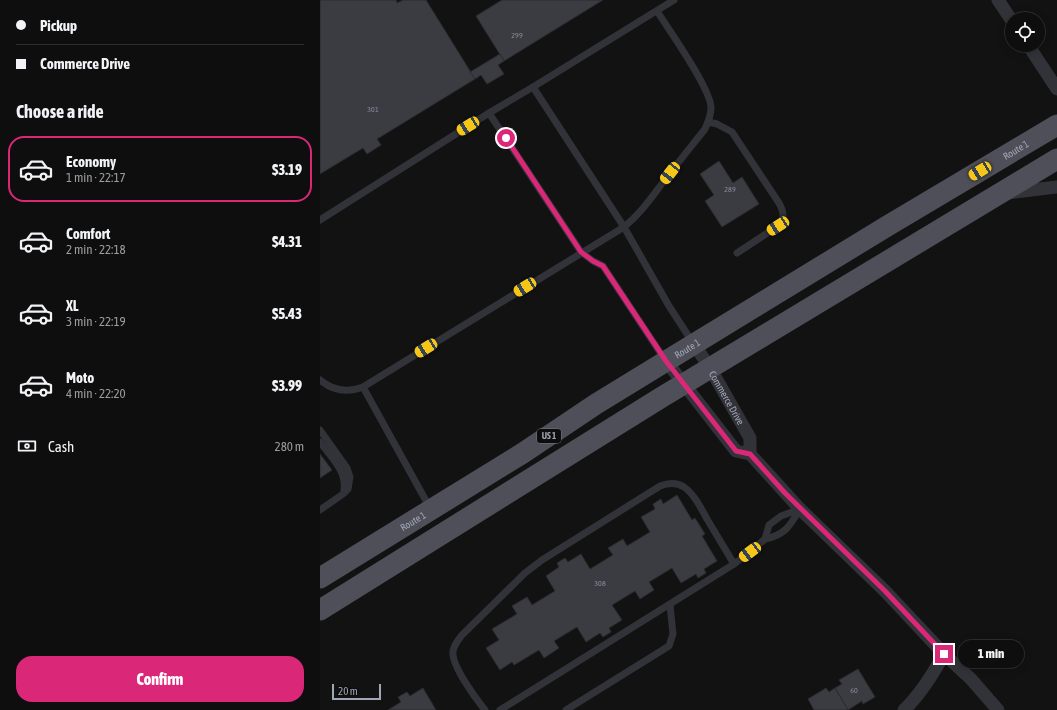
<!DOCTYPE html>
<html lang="en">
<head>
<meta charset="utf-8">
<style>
  :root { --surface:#0e0e0e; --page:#1c1c1c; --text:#f1f3f6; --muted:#9b9c9e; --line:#2e2e2e; --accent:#db2777 }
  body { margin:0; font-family:"Asap Condensed",sans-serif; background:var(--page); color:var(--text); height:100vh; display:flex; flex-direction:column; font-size:15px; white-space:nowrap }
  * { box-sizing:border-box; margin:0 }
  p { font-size:13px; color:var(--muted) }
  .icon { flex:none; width:22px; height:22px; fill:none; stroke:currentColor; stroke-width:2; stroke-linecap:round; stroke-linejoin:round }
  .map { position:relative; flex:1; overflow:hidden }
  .sheet { display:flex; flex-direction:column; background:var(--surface); width:320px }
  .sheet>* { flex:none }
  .hud { display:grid; align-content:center; height:88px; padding:0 16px; background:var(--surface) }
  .tools { position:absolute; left:685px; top:12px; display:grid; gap:8px }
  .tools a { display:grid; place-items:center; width:40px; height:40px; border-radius:50%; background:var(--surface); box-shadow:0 2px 10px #0003,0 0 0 1px var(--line); font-size:20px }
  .scale { position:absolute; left:12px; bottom:10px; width:49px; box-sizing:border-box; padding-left:4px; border:2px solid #a1a6b6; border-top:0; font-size:11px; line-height:14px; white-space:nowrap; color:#a1a6b6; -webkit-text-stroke:3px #0d0d0e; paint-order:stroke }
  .end { position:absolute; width:18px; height:18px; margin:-9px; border:5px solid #db2777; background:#fff; box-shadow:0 0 0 2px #fff }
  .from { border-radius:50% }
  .bubble { position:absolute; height:28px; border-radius:14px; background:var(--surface); box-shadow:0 2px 10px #0003,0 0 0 1px var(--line); font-size:13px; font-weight:800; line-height:28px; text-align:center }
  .car { position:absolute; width:12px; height:24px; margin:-12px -6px; border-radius:5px; box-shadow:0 0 3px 1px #0007; background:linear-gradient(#f5c518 24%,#345 0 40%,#f5c518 0 76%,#345 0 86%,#f5c518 0) }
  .hud b { display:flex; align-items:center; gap:14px; height:38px; font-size:15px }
  .hud b+b { border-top:1px solid var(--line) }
  .hud i { width:10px; height:10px; background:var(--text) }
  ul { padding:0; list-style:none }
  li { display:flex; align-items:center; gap:12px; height:66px; margin:0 8px 6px; padding:0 8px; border:2px solid transparent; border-radius:16px }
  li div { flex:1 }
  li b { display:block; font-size:15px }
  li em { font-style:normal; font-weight:800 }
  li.active { border-color:var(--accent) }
  li>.icon { width:36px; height:36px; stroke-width:1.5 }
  h2 { padding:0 16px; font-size:18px; line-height:48px }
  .pay { display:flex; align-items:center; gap:10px; height:44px; padding:0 16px; font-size:15px }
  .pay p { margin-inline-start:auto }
  .cta { display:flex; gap:8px; margin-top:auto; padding:8px 16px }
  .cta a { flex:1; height:46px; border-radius:16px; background:var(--accent); color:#fff; font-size:16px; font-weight:800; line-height:46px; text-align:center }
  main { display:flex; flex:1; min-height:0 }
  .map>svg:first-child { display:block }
  .building { fill:#3b3b42; stroke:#2c2b30 }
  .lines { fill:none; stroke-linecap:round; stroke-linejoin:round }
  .lane { stroke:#323339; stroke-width:7 }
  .street { stroke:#323339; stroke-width:13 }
  .primary { stroke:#4e4f58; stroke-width:21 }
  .route { stroke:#db2777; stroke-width:5 }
  .labels { text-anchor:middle; stroke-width:3; stroke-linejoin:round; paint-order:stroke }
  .number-label { font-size:8px; fill:#888b99 }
  .shield { fill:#0d0d0e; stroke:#757884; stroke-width:1 }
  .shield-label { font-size:9px; font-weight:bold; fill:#a1a6b6 }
  .street-label { font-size:10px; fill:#a1a6b6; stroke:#0d0d0e }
</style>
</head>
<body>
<main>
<section class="sheet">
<div class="hud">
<b><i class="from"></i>Pickup</b>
<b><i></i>Commerce Drive</b>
</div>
<h2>Choose a ride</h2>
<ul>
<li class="active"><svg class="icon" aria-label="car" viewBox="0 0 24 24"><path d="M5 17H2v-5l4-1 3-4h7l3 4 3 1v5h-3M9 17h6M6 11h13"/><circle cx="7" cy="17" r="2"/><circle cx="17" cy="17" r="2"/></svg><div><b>Economy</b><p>1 min · 22:17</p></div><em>$3.19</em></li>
<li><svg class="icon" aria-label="car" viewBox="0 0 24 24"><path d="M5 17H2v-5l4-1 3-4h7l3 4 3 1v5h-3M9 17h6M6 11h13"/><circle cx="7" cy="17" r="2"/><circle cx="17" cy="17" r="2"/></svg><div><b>Comfort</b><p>2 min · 22:18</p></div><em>$4.31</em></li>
<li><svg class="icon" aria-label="car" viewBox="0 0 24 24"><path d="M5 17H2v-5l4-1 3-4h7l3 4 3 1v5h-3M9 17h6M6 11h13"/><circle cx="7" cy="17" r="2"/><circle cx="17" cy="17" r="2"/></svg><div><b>XL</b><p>3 min · 22:19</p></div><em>$5.43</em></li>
<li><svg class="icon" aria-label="car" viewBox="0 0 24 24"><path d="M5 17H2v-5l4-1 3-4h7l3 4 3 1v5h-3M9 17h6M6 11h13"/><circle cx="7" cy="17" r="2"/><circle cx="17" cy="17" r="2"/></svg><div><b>Moto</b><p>4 min · 22:20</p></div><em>$3.99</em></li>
</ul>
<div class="pay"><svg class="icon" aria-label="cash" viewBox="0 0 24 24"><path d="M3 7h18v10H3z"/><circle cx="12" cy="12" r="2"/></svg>Cash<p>280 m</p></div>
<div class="cta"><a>Confirm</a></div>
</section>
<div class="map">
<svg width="737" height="710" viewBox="0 0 737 710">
  <rect width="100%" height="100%" fill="#121213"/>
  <g class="building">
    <path d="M0,0h76l1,3 6,-3h23l49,79 -98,60 4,6 -14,9 -4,-6 -43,26z"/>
    <path d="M182,0h101l-99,61 -28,-45z"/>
    <path d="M180,54l4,7 -6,4 6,9 -17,10 -6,-9 -6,4 -5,-7z"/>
    <path d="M399,161l14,22 9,-6 17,27 -37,23 -17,-26 9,-6 -14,-21z"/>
    <path d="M0,454l12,16 -12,8z"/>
    <path d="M357,495l15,25 3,-2 10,16 -3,2 15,25 -13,8 2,4 -8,5 -2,-4 -15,9 -9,-15 -23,14 5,8 -14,9 -5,-8 -23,14 10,15 -13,8 2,4 -8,5 -3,-4 -14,9 -9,-15 -23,14 5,7 -15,10 -5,-8 -25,15 -2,-3 -12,8 -14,-22 13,-8 -7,-11 25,-15 -5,-8 15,-9 5,8 23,-14 -9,-15 13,-9 -2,-4 8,-5 3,4 13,-8 9,15 23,-14 -5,-7 15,-9 4,7 23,-14 -9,-15 14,-8 -2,-5 8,-5 2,5z"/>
    <path d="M538,669l17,28 -12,7 -1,-3 -14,9 -13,-22 7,-4 -3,-4z"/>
    <path d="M103,688l13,22h-48l13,-8 -3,-5 9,-5 3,4z"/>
    <path d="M506,688l3,4 6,-4 13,22h-34l-6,-11z"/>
  </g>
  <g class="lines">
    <g class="lane">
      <path d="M213,87l91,140 45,79 24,37"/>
      <path d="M169,113l92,139 12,9 10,5 62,94"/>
      <path d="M388,122l9,2 15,8 47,71c5,9 6,15 -1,23l-41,27"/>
      <path d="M0,220l169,-107 44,-26 141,-87"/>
      <path d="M0,380c13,11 27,13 43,7l261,-160c15,-12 25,-26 37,-42 14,-19 29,-37 44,-56 3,-7 6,-13 6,-21 0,-19 -42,-78 -54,-97"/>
      <path d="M43,387l67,121"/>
      <path d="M0,430l27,38 3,9 -2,12 -5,5 -23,16"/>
      <path d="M0,442c10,14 27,29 24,48"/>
      <path d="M445,539c20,-4 25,-13 35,-30"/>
      <path d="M165,710c-9,-11 -34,-45 -32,-59 1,-6 5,-11 9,-16l63,-62 17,-13 118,-74c8,-3 16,-4 24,1 10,7 17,21 23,32 9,15 18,30 27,45"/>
      <path d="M180,710l234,-146 16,-12 15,-13 4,-14 12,-9 19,-7"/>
      <path d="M246,710l103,-64 4,-12 -3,-29"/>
    </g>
    <g class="street">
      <path d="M678,0l14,21"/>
      <path d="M708,45l29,44"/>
      <path d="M687,193l50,-6"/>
      <path id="s1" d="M374,344l16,24 40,70v16"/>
      <path d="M346,361l70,90 14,3 50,55 85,82 59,63 27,25 27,31"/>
      <path d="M584,710c17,-16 29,-36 40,-56"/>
    </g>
    <g class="primary">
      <path id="s2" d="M0,578l203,-125 73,-49 98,-60 195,-119 168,-100"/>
      <path d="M0,610l342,-213 395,-238"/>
    </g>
  </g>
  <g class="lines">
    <path class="route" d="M186,138l75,114 12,9 10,5 63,95 70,90 14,3 35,39 100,98 59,63"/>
  </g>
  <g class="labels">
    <g class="number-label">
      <text x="197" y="38">299</text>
      <text x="53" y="112">301</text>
      <text x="410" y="192">289</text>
      <text x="280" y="586">308</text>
      <text x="534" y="693">60</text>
    </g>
    <rect class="shield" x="217" y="429" width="24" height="14" rx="3"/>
    <g class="shield-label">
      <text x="229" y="439">US 1</text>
    </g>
    <g class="street-label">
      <text dy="4" stroke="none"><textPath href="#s2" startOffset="817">Route 1</textPath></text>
      <text dy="4" stroke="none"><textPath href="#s2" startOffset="433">Route 1</textPath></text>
      <text dy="4" stroke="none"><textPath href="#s1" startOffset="63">Commerce Drive</textPath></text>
      <text dy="4" stroke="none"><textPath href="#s2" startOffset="109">Route 1</textPath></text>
    </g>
  </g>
</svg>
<div class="tools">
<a><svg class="icon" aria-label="locate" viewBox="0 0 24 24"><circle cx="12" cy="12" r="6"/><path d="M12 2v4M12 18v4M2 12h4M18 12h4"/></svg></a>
</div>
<div class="scale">20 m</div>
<i class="end from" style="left:186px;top:138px"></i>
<i class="end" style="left:624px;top:654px"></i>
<div class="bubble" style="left:638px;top:640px;width:66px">1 min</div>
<i class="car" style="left:148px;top:126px;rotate:238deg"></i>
<i class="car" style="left:660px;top:171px;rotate:239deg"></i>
<i class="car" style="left:350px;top:173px;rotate:218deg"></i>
<i class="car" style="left:458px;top:226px;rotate:237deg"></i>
<i class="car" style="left:205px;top:287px;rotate:238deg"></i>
<i class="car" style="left:106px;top:348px;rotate:238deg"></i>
<i class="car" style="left:430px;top:552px;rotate:233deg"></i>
</div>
</main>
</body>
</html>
